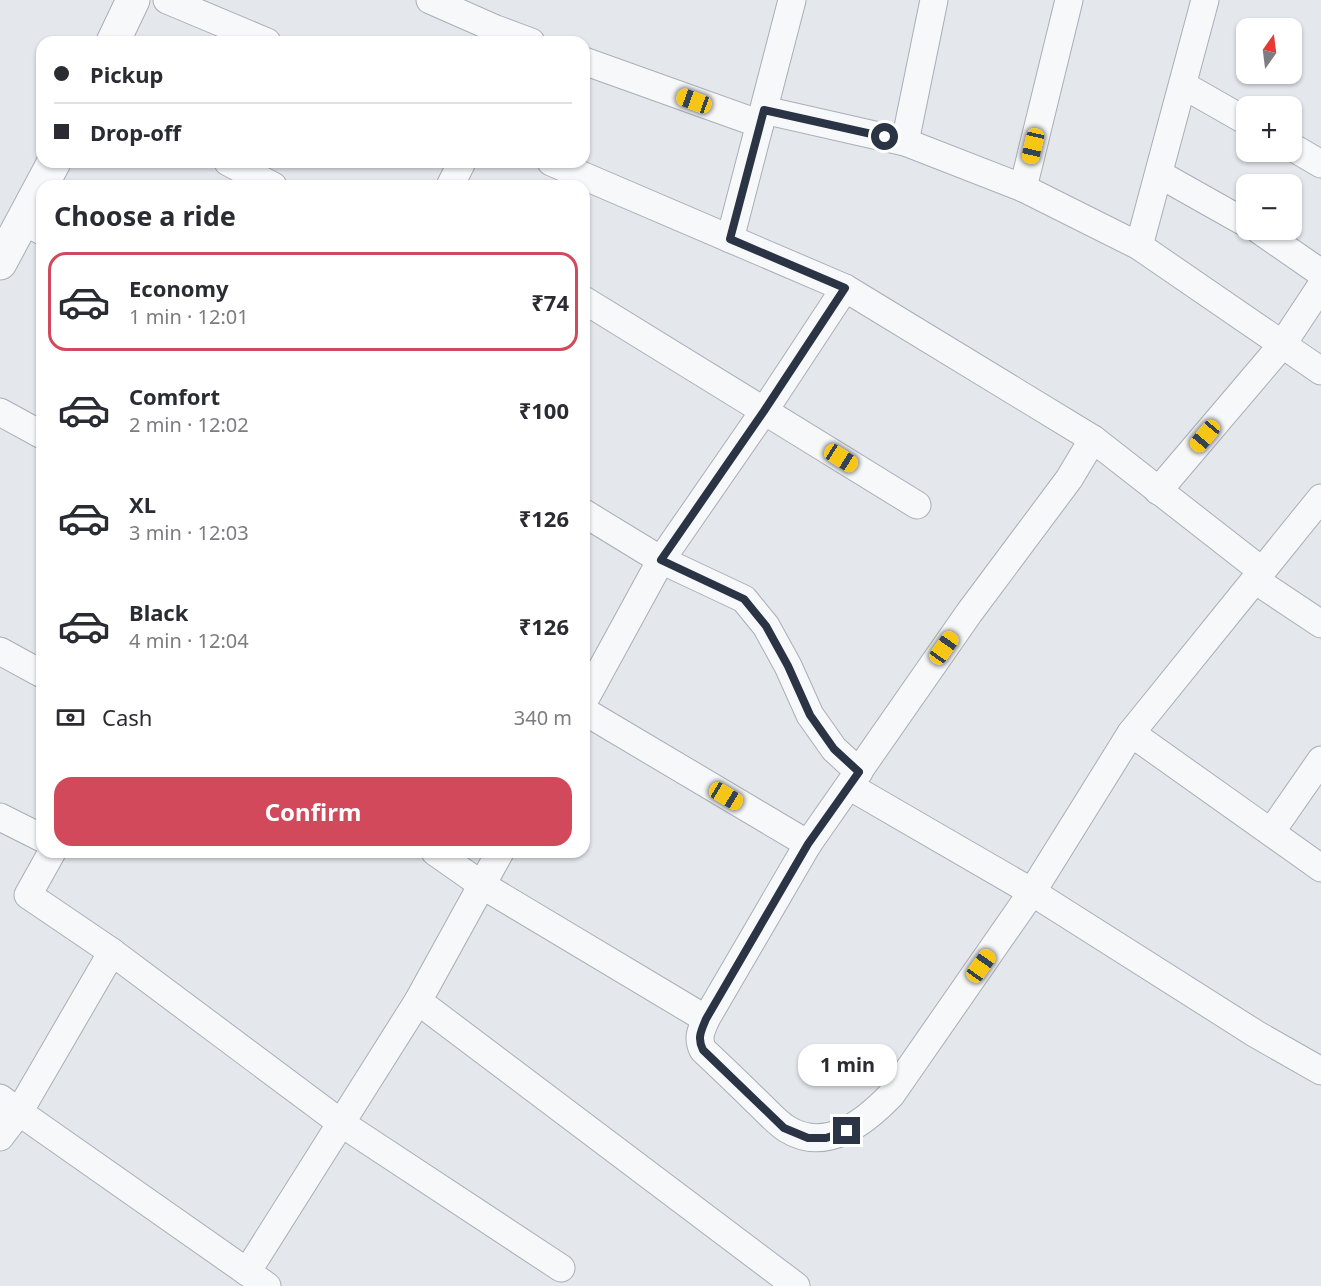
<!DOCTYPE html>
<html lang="en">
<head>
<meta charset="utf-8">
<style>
  :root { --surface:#fff; --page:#f2f2f3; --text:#2b2b33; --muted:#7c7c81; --line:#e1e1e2; --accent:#d1495b }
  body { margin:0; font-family:"Noto Sans",sans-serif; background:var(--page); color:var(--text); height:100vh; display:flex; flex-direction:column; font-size:22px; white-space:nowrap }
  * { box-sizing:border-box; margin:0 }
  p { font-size:20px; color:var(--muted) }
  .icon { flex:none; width:33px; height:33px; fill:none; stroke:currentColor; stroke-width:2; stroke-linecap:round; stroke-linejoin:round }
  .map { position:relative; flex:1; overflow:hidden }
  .drawer { position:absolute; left:36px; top:180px; width:554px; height:678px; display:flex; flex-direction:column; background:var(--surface); border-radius:18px; box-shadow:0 2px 4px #0004 }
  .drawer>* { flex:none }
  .top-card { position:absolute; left:36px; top:36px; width:554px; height:132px; border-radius:18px; box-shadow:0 2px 4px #0004; display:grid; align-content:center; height:132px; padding:0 18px; background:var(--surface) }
  .needle { width:39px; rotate:14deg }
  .controls { position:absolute; left:1236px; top:18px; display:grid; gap:12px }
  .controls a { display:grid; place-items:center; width:66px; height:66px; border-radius:12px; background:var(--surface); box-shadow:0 2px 4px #0004; font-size:30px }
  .end { position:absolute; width:27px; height:27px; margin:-14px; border:8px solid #2b3445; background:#fff; box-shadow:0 0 0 3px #fff }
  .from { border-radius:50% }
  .bubble { position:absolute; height:42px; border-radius:18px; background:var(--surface); box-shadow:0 2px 4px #0004; font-size:20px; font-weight:700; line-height:42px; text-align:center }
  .car { position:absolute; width:18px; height:36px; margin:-18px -9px; border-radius:8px; box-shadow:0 0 4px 2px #0007; background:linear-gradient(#f5c518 24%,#345 0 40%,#f5c518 0 76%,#345 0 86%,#f5c518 0) }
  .top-card b { display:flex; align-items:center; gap:21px; height:57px; font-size:22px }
  .top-card b+b { border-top:2px solid var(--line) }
  .top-card i { width:15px; height:15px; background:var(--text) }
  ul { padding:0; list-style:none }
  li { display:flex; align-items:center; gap:18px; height:99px; margin:0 12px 9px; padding:0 6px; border:3px solid transparent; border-radius:18px }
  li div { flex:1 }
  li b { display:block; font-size:22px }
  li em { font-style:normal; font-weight:700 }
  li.selected { border-color:var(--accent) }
  li>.icon { width:54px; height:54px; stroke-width:1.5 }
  h2 { padding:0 18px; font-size:27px; line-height:72px }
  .pay { display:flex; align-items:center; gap:15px; height:66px; padding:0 18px; font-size:22px }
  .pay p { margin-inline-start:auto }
  .button { display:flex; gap:12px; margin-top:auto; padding:12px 18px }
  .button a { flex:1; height:69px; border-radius:18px; background:var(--accent); color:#fff; font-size:24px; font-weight:700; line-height:69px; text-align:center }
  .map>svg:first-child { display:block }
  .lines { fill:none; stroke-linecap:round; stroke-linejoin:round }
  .minor-casing { stroke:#a9aeb7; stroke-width:29 }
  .tertiary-casing { stroke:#a9aeb7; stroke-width:35 }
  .minor { stroke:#f7f8fa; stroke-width:27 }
  .tertiary { stroke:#f7f8fa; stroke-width:33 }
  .route { stroke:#2b3445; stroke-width:8 }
</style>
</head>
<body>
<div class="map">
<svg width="1321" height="1286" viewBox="0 0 1321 1286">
  <rect width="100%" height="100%" fill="#e4e7ec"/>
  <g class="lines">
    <g class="minor-casing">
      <g id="minor">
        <path d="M167,0l100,42"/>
        <path d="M430,0l66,29 35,13"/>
        <path d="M1205,0l-66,246 182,125"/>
        <path d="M584,61l176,63"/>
        <path d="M1183,85l63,36"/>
        <path d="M764,110l141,32 118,46 116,58"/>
        <path d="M905,142l29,-142"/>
        <path d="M1292,147l29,17"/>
        <path d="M228,162l45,24"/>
        <path d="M551,162l294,126 248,151 169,132"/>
        <path d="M1159,174l87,49"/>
        <path d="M450,186l12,-24"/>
        <path d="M1023,188l46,-188"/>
        <path d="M23,221l19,10"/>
        <path d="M1259,230l62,43"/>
        <path d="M730,239l62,-239"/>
        <path d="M845,288l-81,123 -103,149 83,39 22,27 22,40 22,49 24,34 25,23"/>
        <path d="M584,300l333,205"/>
        <path d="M0,412l42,23"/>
        <path d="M1158,491l124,-146 39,-59"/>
        <path d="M584,513l77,47 -77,141"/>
        <path d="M1255,580l66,44"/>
        <path d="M0,651l42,23"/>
        <path d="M584,711l224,133"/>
        <path d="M1131,733l190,135"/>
        <path d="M849,786l183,106 224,142 65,37"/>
        <path d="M0,817l42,21"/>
        <path d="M1271,832l50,-72"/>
        <path d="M52,852l-24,43 84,57 -93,160 248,174"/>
        <path d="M435,852l47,33 224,134 102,-175 161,-231 100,-134 24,-40"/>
        <path d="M112,952l229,171 220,145"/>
        <path d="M418,1001l378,285"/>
        <path d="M706,1019c-5,12 -9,19 -3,31 18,17 36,34 53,51 10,9 20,21 31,28 39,24 77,-6 104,-34l141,-203 99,-159 190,-235"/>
        <path d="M0,1098l19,14 -19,25"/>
        <path d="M247,1272l171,-271 82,-149"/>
      </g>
    </g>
    <g class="tertiary-casing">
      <g id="tertiary">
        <path d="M113,42l20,-42"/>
        <path d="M0,263l54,-101"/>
      </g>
    </g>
    <use href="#minor" class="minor"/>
    <use href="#tertiary" class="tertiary"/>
  </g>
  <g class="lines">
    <path class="route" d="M847,1131l-21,7h-18l-24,-10 -81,-78c-6,-12 -2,-19 3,-31l102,-175 51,-72 -25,-23 -24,-34 -22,-49 -22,-40 -22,-27 -83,-39 103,-149 81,-123 -115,-49 34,-129 121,27"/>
  </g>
</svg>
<div class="controls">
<a><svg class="needle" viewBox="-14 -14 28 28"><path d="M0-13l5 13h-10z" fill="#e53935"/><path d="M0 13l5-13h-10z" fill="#7c7c81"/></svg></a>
<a>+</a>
<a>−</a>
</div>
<i class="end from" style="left:885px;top:137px"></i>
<i class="end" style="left:847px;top:1131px"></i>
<div class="bubble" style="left:798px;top:1044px;width:99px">1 min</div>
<i class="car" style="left:694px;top:101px;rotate:290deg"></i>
<i class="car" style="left:1033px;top:146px;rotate:193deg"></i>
<i class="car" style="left:1205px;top:436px;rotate:220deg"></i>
<i class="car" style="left:841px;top:458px;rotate:122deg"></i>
<i class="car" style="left:944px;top:648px;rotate:35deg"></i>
<i class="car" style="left:726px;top:796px;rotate:121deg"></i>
<i class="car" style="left:981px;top:966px;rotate:35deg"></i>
<div class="top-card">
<b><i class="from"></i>Pickup</b>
<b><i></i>Drop-off</b>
</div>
<section class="drawer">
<h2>Choose a ride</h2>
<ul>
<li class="selected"><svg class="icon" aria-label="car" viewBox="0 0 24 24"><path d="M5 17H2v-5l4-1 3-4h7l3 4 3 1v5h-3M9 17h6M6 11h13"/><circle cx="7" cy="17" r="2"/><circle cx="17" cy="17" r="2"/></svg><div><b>Economy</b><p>1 min · 12:01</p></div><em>₹74</em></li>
<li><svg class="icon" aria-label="car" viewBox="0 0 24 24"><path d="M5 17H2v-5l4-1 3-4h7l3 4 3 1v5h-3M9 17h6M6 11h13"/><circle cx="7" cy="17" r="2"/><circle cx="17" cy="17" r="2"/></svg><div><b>Comfort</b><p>2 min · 12:02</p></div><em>₹100</em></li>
<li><svg class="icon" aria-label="car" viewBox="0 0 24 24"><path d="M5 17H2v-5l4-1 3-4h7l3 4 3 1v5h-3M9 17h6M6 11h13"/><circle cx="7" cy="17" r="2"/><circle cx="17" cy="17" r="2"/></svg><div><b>XL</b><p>3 min · 12:03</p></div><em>₹126</em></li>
<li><svg class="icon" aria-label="car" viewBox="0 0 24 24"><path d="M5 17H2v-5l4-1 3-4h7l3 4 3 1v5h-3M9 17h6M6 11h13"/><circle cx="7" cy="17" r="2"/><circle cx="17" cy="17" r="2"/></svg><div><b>Black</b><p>4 min · 12:04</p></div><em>₹126</em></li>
</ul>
<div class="pay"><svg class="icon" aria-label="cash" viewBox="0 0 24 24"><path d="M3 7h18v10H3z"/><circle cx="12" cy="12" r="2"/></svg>Cash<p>340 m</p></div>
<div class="button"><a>Confirm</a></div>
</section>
</div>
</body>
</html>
